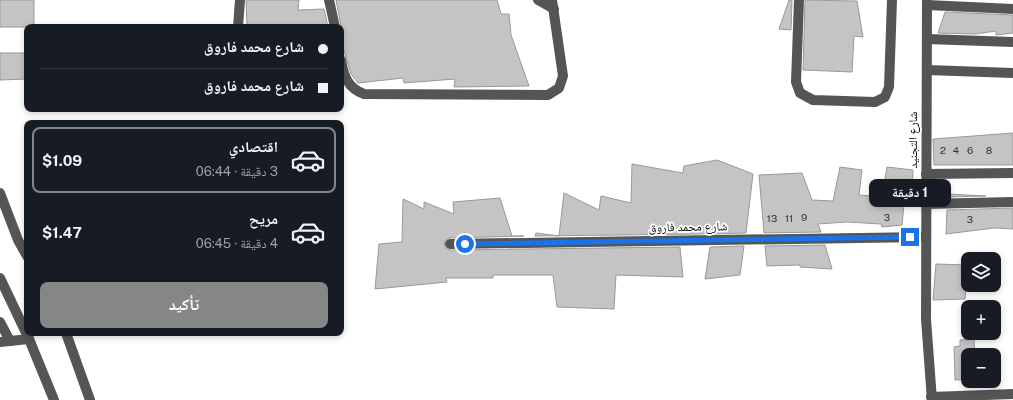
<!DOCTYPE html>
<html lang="ar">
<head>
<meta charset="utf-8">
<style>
  :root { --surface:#171b24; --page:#242831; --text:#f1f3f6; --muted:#9ea1a6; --line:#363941; --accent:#858687 }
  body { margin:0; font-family:"Public Sans","Noto Naskh Arabic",sans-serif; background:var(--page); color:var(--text); direction:rtl; height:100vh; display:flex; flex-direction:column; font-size:15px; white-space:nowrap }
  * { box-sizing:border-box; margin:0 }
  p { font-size:13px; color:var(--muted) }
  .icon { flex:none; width:22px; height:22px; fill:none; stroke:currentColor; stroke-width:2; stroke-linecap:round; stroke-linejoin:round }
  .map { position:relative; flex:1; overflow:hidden; direction:ltr }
  .details { position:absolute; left:24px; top:120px; width:320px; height:216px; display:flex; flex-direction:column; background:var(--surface); border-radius:8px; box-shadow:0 2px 6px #0003; direction:rtl }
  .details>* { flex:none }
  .top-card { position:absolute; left:24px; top:24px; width:320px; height:88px; border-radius:8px; box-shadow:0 2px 6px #0003; direction:rtl; display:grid; align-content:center; height:88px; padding:0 16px; background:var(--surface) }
  .tools { position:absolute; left:961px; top:252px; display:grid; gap:8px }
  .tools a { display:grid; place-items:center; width:40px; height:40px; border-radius:8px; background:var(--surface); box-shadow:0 2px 6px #0003; font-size:20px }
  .end { position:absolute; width:18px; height:18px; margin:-9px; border:5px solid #1a73e8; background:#fff; box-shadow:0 0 0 2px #fff }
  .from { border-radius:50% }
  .bubble { position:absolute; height:28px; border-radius:8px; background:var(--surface); box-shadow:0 2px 6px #0003; font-size:13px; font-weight:700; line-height:28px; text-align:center; direction:rtl }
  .top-card b { display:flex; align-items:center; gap:14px; height:38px; font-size:15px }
  .top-card b+b { border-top:1px solid var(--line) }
  .top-card i { width:10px; height:10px; background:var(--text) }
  ul { padding:7px 0 0; list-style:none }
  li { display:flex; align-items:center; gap:12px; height:66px; margin:0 8px 6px; padding:0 8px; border:2px solid transparent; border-radius:8px }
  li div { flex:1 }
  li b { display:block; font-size:15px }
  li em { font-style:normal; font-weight:700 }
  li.on { border-color:var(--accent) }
  li>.icon { width:36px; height:36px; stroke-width:1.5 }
  .button { display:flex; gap:8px; margin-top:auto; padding:8px 16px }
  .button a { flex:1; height:46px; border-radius:8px; background:var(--accent); color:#fff; font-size:16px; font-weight:700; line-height:46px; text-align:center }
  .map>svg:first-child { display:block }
  .building { fill:#c4c4c4; stroke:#999 }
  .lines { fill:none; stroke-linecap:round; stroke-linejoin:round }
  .minor { stroke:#555; stroke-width:10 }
  .route { stroke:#1a73e8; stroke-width:5 }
  .labels { text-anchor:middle; stroke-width:3.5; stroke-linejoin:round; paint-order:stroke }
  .number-label { font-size:10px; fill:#313131 }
  .street-label { font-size:12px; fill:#000; stroke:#fff }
</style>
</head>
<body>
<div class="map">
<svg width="1013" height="400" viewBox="0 0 1013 400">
  <rect width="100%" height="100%" fill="#fff"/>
  <g class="building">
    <rect x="0" y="0" width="34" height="27"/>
    <path d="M246,0h53l-1,10 26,-1 4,18h-81z"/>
    <path d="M336,0h161l4,14h8l2,21 18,51 -75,1 1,-8 -51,4 -1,-5 -45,5 -7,-9 -10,-33v-15z"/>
    <path d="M789,0h3l-1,30 -12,-1z"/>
    <path d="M805,0l52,1 6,36 -9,-1 -2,36 -49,-2z"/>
    <path d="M945,12l68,3v18l-17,2v-4l-21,3 -37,-1z"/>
    <path d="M0,53h27v26l-27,1z"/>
    <path d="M1013,133v32h-79l-1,-26z"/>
    <path d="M717,160l36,14 -7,59 -34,1 1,-3 -11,3 -167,2 1,-3 23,3 5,-43 35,17 2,-14 30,7 1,-39 51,9 1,-7z"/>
    <path d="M840,167l22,3 -3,25 23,2 5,-30 26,3 -1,24h-7l-3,31 -20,2 -1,-3 -34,-2 -29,2 3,8 -57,1 -5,-58 43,-2 10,27 21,1z"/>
    <path d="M948,194l38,2 -38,1z"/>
    <path d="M500,198l12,38h12l-74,2 -6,3 1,7 5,2 230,-3 3,30 -67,-2 -2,34 -57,-2 -4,-32h-60v3h-47l1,4 -72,7 4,-45 23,-2 1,-43 21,10v-7l30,12 -1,-12z"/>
    <path d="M1013,208v21l-19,-1 -48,6 1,-24z"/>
    <path d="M825,245l7,24 -32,-2v-2l-33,1 -2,-20z"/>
    <path d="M744,246l-4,29 -35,4 5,-32z"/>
    <path d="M936,264l32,1 -3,34 -32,1z"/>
    <path d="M974,339l1,16h-7v24l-13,1 -1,-33 6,-1v-6z"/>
  </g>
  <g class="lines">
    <g class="minor">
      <path d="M329,0l6,27"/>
      <path d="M538,0l16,9"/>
      <path d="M799,0l-3,82 4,11 13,7 62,2 10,-5 4,-10 3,-87"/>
      <path d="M927,0l-1,319 6,81"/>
      <path d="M927,5l86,4"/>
      <path d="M238,27l2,-27"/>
      <path d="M927,39l86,3"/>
      <path d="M341,60c3,17 7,28 23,34l184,1 11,-7 4,-12 -11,-76"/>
      <path d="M927,70l86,3"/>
      <path d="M926,174l87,-1"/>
      <path d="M0,193l18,47 9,16"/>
      <path d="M925,204l88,-2"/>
      <path d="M450,244l475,-7"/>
      <path d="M0,278l29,61 25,61"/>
      <path d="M0,322l10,19"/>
      <path d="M66,333l24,67"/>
      <path d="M0,342l29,-3"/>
      <path d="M931,397l82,-3"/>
    </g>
  </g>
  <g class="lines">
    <path class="route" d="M465,244l445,-7"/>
  </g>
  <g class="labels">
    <g class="number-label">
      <text x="943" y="154">2</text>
      <text x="956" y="154">4</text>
      <text x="970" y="154">6</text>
      <text x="989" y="154">8</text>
      <text x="804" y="221">9</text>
      <text x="887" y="221">3</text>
      <text x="772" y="222">13</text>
      <text x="789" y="222">11</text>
      <text x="970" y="223">3</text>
    </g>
    <g class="street-label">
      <text transform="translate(913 140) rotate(-90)" y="4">شارع التجنيد</text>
      <text transform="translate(688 227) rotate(-1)" y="4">شارع محمد فاروق</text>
    </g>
  </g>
</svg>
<div class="tools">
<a><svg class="icon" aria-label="layers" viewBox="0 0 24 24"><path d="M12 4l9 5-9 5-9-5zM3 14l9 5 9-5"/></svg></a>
<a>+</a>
<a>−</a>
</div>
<i class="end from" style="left:465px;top:244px"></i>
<i class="end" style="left:910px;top:237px"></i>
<div class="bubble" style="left:869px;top:179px;width:82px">1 دقيقة</div>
<div class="top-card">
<b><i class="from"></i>شارع محمد فاروق</b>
<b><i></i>شارع محمد فاروق</b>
</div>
<section class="details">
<ul>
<li class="on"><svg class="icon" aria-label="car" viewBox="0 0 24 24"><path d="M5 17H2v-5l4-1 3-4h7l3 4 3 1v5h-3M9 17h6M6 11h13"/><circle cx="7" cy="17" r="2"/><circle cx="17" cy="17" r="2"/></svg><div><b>اقتصادي</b><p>3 دقيقة · 06:44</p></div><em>$1.09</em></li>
<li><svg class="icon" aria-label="car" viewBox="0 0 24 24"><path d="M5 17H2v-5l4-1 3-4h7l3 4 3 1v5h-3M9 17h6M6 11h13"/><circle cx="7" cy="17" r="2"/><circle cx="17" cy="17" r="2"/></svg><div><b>مريح</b><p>4 دقيقة · 06:45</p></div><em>$1.47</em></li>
</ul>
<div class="button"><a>تأكيد</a></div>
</section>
</div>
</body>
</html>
